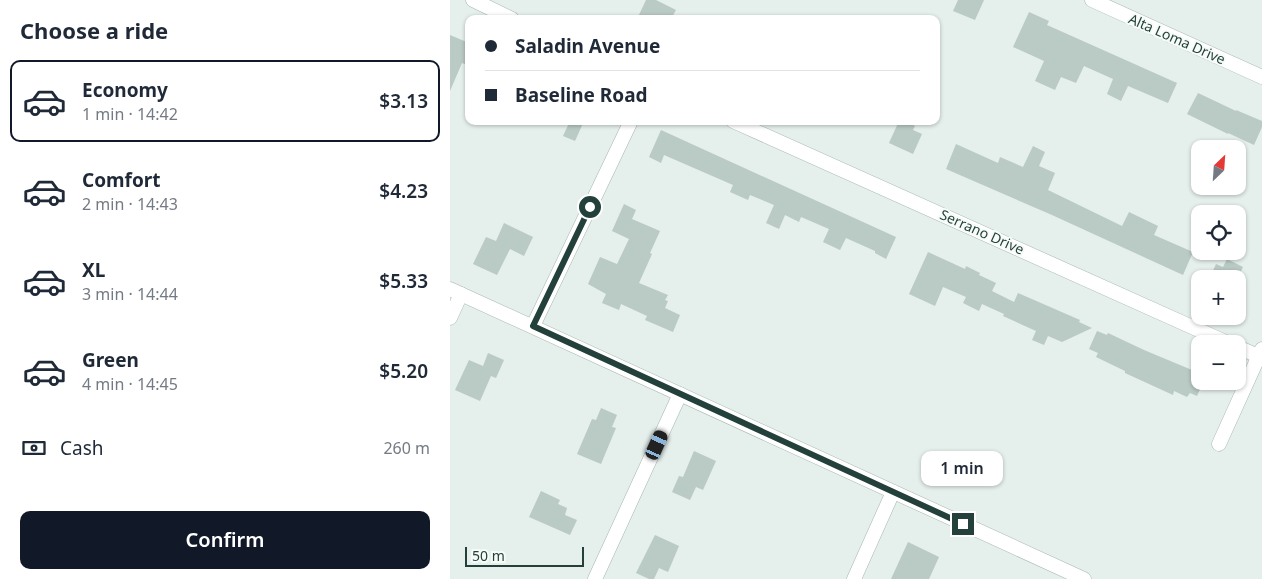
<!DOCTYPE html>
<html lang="en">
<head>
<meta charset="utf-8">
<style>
  :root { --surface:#fff; --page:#f2f2f3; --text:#1f2937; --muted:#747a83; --line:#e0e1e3; --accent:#111827 }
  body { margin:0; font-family:"Noto Sans",sans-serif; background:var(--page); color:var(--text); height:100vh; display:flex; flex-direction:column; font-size:19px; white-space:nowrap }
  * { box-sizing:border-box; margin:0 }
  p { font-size:16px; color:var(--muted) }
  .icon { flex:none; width:28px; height:28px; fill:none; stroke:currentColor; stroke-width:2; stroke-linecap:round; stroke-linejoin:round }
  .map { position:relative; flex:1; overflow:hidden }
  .details { display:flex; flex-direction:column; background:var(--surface); width:450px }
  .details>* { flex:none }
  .guide { position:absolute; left:15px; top:15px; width:475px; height:110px; border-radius:10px; box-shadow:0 1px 4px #0004; display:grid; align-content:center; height:110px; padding:0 20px; background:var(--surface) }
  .needle { width:32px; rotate:25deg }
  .buttons { position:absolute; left:741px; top:140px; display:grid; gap:10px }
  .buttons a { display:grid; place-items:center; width:55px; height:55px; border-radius:10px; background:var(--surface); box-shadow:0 1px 4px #0004; font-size:25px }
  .scale { position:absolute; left:15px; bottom:12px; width:119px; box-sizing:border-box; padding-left:5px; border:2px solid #23413a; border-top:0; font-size:14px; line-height:18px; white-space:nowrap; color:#23413a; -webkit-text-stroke:4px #f6fbf8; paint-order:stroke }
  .end { position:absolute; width:22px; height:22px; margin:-11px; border:6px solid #23413a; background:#fff; box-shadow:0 0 0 2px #fff }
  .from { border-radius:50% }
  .bubble { position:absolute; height:35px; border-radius:10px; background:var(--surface); box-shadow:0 1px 4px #0004; font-size:16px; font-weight:600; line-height:35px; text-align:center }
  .car { position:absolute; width:15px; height:30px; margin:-15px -8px; border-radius:6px; box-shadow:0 0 4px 1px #0007; background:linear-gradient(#222 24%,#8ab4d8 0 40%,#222 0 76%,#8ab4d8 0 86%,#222 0) }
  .guide b { display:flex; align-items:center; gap:18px; height:48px; font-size:19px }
  .guide b+b { border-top:1px solid var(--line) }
  .guide i { width:12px; height:12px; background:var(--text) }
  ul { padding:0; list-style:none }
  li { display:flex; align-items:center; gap:15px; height:82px; margin:0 10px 8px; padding:0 10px; border:2px solid transparent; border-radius:10px }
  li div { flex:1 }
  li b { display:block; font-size:19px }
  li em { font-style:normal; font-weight:600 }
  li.active { border-color:var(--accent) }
  li>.icon { width:45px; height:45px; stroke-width:1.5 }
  h2 { padding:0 20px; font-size:22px; line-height:60px }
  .pay { display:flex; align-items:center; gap:12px; height:55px; padding:0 20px; font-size:19px }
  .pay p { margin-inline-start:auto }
  .primary-button { display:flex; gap:10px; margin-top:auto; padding:10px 20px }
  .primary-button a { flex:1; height:58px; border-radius:10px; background:var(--accent); color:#fff; font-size:20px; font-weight:600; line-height:58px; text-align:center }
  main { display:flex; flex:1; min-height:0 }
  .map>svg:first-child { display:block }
  .building { fill:#bacac4 }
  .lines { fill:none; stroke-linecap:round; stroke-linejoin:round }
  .minor-casing { stroke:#a7b7b2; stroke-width:15 }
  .minor { stroke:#fff; stroke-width:14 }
  .route { stroke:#23413a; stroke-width:6 }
  .labels { text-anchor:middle; stroke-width:4; stroke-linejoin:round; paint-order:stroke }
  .street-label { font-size:14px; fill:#23413a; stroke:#f6fbf8 }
</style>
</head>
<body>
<main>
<section class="details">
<h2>Choose a ride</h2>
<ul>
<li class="active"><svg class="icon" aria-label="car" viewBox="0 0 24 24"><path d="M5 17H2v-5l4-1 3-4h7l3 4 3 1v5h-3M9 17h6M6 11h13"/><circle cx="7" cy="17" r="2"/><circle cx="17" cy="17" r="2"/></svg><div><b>Economy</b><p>1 min · 14:42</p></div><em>$3.13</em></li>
<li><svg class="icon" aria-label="car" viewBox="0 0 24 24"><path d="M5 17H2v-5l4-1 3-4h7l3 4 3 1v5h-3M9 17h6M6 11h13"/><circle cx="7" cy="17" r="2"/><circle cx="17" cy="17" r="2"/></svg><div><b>Comfort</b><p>2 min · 14:43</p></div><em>$4.23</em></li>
<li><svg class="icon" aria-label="car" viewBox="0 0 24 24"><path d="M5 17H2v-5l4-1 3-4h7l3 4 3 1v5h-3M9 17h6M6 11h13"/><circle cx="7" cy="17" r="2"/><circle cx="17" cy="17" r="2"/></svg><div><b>XL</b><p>3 min · 14:44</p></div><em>$5.33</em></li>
<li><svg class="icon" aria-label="car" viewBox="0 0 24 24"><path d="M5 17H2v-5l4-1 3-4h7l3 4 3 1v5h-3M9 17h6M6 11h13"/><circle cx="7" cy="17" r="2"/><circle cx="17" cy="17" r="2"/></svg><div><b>Green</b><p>4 min · 14:45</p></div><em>$5.20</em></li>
</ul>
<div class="pay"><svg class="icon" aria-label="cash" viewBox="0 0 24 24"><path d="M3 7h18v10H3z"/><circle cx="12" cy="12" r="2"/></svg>Cash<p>260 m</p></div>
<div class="primary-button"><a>Confirm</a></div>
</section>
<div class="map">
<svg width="812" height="579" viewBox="0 0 812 579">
  <rect width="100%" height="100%" fill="#e5efeb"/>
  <g class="building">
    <path d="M196,0h10l20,10 -5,9h-34z"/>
    <path d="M508,0h26l-9,20 -22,-9z"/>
    <path d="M579,12l20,9 -2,4 130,58 -9,20 -40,-17 -7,15 -14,-7 6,-15 -29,-13 -8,17 -15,-6 -6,13 -20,-9 9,-20 -31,-14z"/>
    <path d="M0,35l19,8v23l-7,-3 -12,28z"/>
    <path d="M748,93l38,18v-1l26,11v6l-8,18 -26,-12v1l-41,-20z"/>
    <path d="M120,121h14l-9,20 -12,-5z"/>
    <path d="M449,121h7l9,5 -2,4 9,4 -9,20 -24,-11z"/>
    <path d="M211,130l235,107 -10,22 -11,-6v-2l-29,-13 -6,12 -17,-8 6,-13 -28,-12 -2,5 -14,-7 -6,14 -13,-6 8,-18 -24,-10 -2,5 -18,-8 3,-7 -69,-30 -3,8 -12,-6z"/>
    <path d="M506,144l42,19 2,-6 23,10 10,-21 12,6 -6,14 16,7 -7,17 74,36 7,-14 29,14 -4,9 39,17 -10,23 -131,-60 -106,-46z"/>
    <path d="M174,204l12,6 -4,9 28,12 -10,22 2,1 -13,29 29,12 -3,5 3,1 -3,7 15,7 -7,17 -28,-12 2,-4 -26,-12 -2,6 -17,-7 4,-9 -18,-10 12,-27 17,7 12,-25 -17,-8z"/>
    <path d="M54,223l29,14 -9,19 -14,-7 -13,26 -24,-11 13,-27 10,4z"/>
    <path d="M478,252l37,17 1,-3 14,7 -1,2 17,8 -4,8 22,11 4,-9 62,27 -1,2 13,6 -30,14 -14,-6 -4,9 -12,-5 4,-9 -33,-15 1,-2 -22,-10 -3,7 -16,-8 3,-6 -23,-10 -8,19 -26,-12z"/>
    <path d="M777,259l16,8 -4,8 6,4h-36l7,-15 7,3z"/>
    <path d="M647,331l10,4 1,-2 36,17 48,20 -1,1 7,4 -2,4 7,3 -6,14 -7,-3 -3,4 -13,-6 -1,4 -48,-22v-2l-29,-14 2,-4 -9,-4z"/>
    <path d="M38,353l16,7 -8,18 -5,-2 -11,25 -25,-11 14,-30 14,6z"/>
    <path d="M151,408l16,7 -5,12 4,1 -15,36 -24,-10 15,-35 4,1z"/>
    <path d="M244,451l22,10 -13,29 -7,-3 -6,13 -18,-8 7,-16 4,1z"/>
    <path d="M91,491l19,9 -2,4 9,4 -2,7 12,5 -7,15 -41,-18z"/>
    <path d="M205,535l24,11 -11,26 -9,-4 -5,11h-5l-13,-6z"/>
    <path d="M458,542l31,15 -10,22h-38z"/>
  </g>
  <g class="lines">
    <g class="minor-casing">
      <g id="minor">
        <path d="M23,0l39,19"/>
        <path d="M642,0l170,77"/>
        <path d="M283,121l497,223"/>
        <path d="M0,289l634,290"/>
        <path d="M0,318l11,-24"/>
        <path d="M83,326l98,-205"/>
        <path d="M788,347l24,11"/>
        <path d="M769,444l43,-95"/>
        <path d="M145,579l85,-185"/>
        <path d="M404,579l39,-87"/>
      </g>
    </g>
    <use href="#minor" class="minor"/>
  </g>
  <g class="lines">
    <path class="route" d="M140,207l-57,119 430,198"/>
  </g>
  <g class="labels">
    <g class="street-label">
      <text transform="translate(727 39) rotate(24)" y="5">Alta Loma Drive</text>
      <text transform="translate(532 232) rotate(24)" y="5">Serrano Drive</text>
    </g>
  </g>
</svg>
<div class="buttons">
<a><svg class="needle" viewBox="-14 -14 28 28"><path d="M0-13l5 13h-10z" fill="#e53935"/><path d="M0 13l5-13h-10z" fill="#747a83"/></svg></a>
<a><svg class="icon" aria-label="locate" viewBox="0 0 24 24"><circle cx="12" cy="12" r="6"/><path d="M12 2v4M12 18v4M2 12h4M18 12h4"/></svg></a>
<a>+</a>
<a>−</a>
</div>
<div class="scale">50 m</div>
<i class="end from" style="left:140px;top:207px"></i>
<i class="end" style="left:513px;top:524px"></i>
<div class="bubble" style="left:471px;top:451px;width:82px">1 min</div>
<i class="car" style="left:207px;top:445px;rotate:24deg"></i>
<div class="guide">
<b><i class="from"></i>Saladin Avenue</b>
<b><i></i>Baseline Road</b>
</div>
</div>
</main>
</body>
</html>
